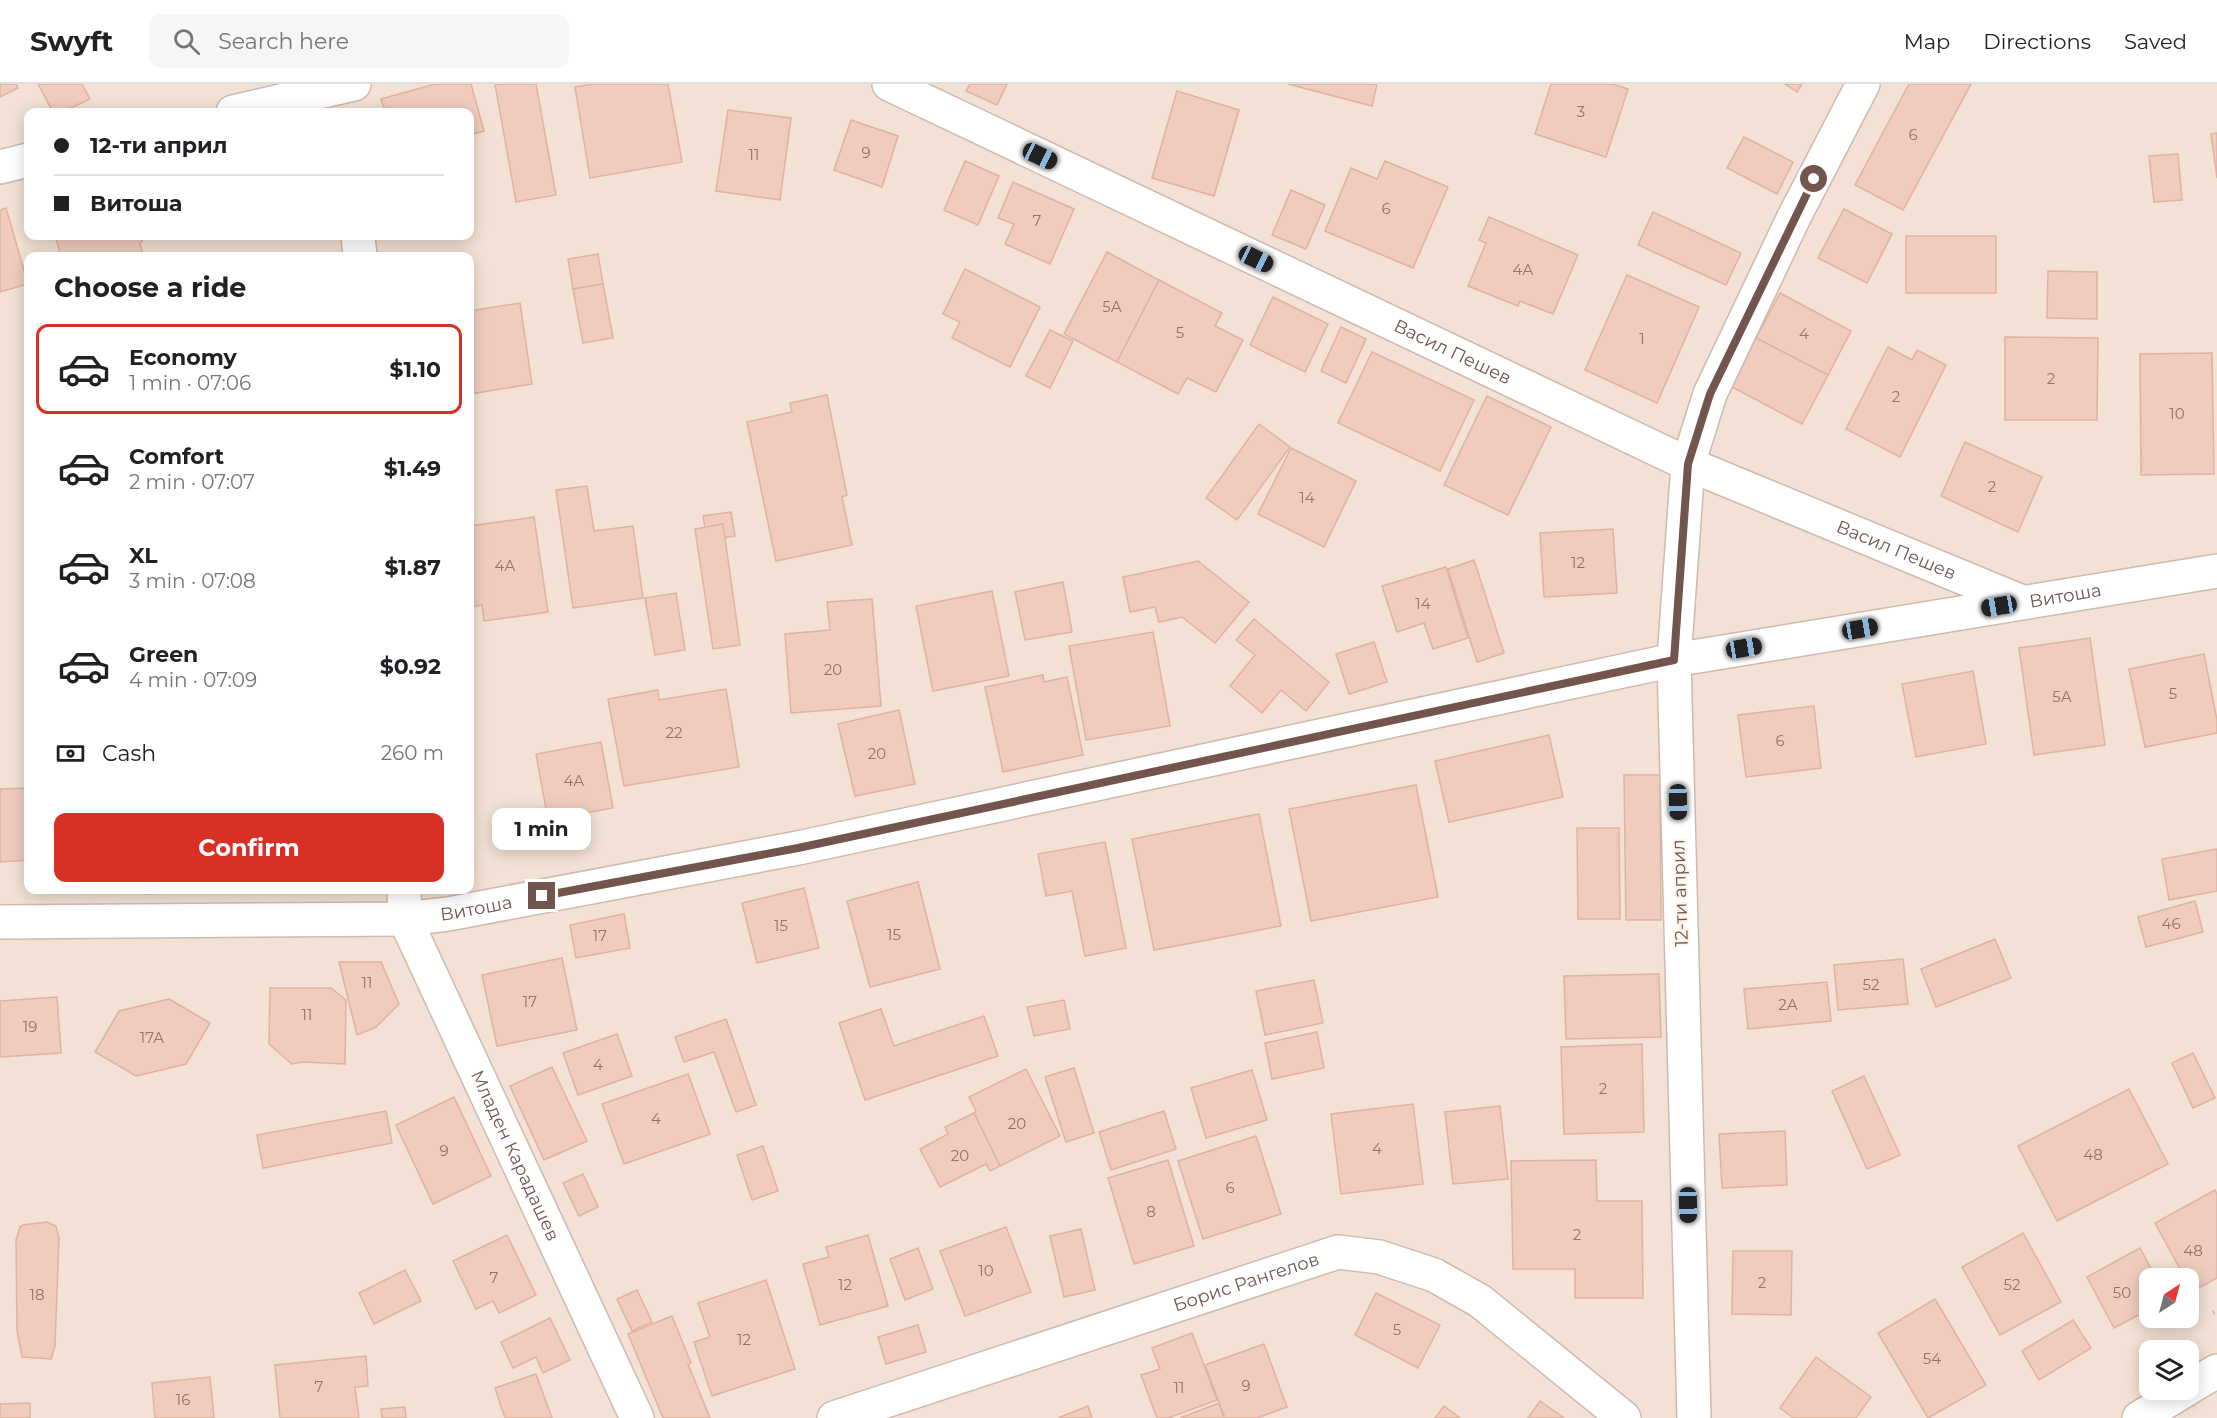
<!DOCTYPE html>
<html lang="en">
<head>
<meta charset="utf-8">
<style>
  :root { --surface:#fff; --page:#f6f6f6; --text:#202124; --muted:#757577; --line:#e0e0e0; --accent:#d93025 }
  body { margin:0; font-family:Montserrat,sans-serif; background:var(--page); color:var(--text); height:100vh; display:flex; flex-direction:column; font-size:22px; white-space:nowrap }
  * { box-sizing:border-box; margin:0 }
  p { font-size:20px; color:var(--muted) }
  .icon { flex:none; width:33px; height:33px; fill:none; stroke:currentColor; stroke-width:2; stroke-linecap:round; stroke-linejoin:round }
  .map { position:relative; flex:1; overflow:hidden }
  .drawer { position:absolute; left:24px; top:168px; width:450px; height:642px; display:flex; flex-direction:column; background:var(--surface); border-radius:12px; box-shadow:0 3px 15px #0003 }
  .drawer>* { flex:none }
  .banner { position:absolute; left:24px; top:24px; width:450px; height:132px; border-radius:12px; box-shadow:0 3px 15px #0003; display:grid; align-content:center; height:132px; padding:0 30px; background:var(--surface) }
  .needle { width:39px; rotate:36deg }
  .fabs { position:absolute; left:2139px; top:1184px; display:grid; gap:12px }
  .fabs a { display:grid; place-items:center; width:60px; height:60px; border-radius:12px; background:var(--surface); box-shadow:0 3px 15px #0003; font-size:30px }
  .end { position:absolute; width:27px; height:27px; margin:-14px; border:8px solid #72554c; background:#fff; box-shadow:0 0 0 3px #fff }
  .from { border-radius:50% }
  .bubble { position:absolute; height:42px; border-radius:12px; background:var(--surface); box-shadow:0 3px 15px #0003; font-size:20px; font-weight:700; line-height:42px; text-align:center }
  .car { position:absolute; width:18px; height:36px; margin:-18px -9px; border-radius:8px; box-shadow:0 0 4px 2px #0007; background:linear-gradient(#222 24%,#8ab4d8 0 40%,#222 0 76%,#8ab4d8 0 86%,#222 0) }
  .banner b { display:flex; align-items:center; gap:21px; height:57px; font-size:22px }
  .banner b+b { border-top:2px solid var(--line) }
  .banner i { width:15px; height:15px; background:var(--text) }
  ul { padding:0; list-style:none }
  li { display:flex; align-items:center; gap:18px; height:90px; margin:0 12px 9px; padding:0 18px; border:3px solid transparent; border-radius:12px }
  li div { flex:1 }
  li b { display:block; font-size:22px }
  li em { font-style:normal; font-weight:700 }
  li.on { border-color:var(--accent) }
  li>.icon { width:54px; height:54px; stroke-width:1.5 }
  h2 { padding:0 30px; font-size:27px; line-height:72px }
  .pay { display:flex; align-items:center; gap:15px; height:66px; padding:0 30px; font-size:22px }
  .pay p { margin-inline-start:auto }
  .action { display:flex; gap:12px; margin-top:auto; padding:12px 30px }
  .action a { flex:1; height:69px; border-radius:12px; background:var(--accent); color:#fff; font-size:24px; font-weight:700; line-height:69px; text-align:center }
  header { display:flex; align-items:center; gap:36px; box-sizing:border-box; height:84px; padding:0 30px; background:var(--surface); border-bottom:2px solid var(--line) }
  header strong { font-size:28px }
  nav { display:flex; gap:33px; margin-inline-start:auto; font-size:21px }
  .search { width:420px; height:54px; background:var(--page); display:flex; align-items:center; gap:15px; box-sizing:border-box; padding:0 21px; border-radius:12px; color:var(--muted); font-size:22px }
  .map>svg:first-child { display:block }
  .residential { fill:#f2e1d4; fill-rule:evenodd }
  .building { fill:#efccbe; stroke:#e0b29f; stroke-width:1.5 }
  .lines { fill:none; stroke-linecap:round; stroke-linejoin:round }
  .street-casing { stroke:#ceb9af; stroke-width:36 }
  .secondary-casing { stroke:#d0b8ac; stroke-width:36 }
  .path { stroke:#d3b0a1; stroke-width:4; stroke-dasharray:1.5 4.5; stroke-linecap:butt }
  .street { stroke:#fff; stroke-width:33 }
  .secondary { stroke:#fff; stroke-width:33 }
  .route { stroke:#72554c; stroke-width:8 }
  .labels { text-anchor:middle; stroke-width:4.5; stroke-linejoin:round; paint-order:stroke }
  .number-label { font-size:15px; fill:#917368 }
  .street-label { font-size:18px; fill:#72554c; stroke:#fef4eb }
</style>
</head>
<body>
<header>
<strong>Swyft</strong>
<div class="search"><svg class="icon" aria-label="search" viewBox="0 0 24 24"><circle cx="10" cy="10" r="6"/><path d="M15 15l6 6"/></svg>Search here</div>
<nav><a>Map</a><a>Directions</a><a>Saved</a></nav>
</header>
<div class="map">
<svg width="2217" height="1334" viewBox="0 0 2217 1334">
  <rect width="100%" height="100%" fill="#fbf0e5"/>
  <path class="residential" d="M0,0h2217v1334h-2217zM28,28h442v124h-442zM28,172h442v634h-442zM2150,1194h38v39h-38zM2150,1266h38v39h-38z"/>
  <g class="building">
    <path d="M0,0h16l2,4 -18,9z"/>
    <path d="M38,0h44l8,15 -27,13h-10z"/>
    <path d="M435,0h36l13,47 -14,4v-23h-85l-4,-13z"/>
    <path d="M495,0h41l20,111 -40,7z"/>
    <path d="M592,0h76l14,78 -92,16 -15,-91z"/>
    <path d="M970,0h37l-10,21 -31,-14z"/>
    <path d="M1288,0h89l-5,22z"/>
    <path d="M1551,0h62l15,5 -22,68 -71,-23z"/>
    <path d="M1785,0h17l-5,8z"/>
    <path d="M1909,0h62l-68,126 -48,-25z"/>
    <path d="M1177,7l62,19 -25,86 -62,-18z"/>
    <path d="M728,26l63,8 -11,82 -64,-9z"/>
    <path d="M851,36l47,16 -16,51 -48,-17z"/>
    <path d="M2217,49v45l-6,-44z"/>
    <path d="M1744,53l49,25 -16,32 -50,-26z"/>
    <path d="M2178,70l4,46 -28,2 -5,-46z"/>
    <path d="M965,77l34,15 -21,49 -34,-15z"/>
    <path d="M1385,77l63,26 -35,81 -88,-37 26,-63 26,11z"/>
    <path d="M1013,98l61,27 -24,55 -45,-20 9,-20 -16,-6z"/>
    <path d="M1291,106l34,15 -19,44 -34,-14z"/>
    <path d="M6,124l22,76 -28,8v-82z"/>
    <path d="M1844,125l48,25 -25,49 -49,-25z"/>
    <path d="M1653,128l88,41 -15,32 -88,-40z"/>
    <path d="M1489,133l89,38 -25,59 -33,-13 -2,5 -50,-20 18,-43 -7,-3z"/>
    <path d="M55,152h90l-5,8 3,12h-82z"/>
    <rect x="1906" y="152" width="90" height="57"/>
    <path d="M1107,168l52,28 -42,82 -53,-28z"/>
    <path d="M598,170l5,30 -30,5 -5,-30z"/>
    <path d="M965,185l75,38 -30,60 -58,-29 8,-16 -17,-8z"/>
    <path d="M2048,187l49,1v47l-50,-1z"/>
    <path d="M1627,191l72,32 -42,96 -72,-33z"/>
    <path d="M1159,196l63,33 -7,13 28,14 -27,52 -29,-14 -9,16 -61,-32z"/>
    <path d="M603,200l10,54 -30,5 -10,-54z"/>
    <path d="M1780,209l71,38 -23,44 -72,-37z"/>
    <path d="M1273,213l55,27 -23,48 -55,-27z"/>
    <path d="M520,219l12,81 -62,10v-83z"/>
    <path d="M1341,243l25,12 -20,44 -25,-12z"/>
    <path d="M1050,246l23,11 -23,47 -24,-12z"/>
    <path d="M2005,253l93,1 -1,82h-92z"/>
    <path d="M1756,254l72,37 -26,49 -70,-37z"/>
    <path d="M1888,263l24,13 5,-10 29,15 -46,92 -54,-28z"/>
    <path d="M1372,268l102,48 -34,71 -102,-48z"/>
    <path d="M2212,269l2,121 -73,1 -1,-121z"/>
    <path d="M827,311l20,100 -5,2 10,48 -76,16 -29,-139 45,-10 -2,-9z"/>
    <path d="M1487,312l64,31 -43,88 -64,-30z"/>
    <path d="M1259,340l31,23 -53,73 -31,-22z"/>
    <path d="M1965,358l77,35 -24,55 -77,-36z"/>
    <path d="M1291,364l65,33 -32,66 -66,-33z"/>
    <path d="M587,402l7,45 39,-5 10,72 -70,10 -17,-118z"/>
    <path d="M731,428l4,24 -28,4 -4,-24z"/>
    <path d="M534,433l14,95 -64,9 -2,-16 -12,2v-81z"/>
    <path d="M723,440l17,121 -27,4 -18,-120z"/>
    <path d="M1613,445l4,64 -73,4 -4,-64z"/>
    <path d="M1474,476l30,93 -27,9 -29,-93z"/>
    <path d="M1198,477l51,41 -34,41 -33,-26 -23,5 -4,-15 -25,5 -7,-35z"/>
    <path d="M1446,483l22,71 -35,11 -9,-26 -27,9 -15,-46z"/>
    <path d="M1063,498l9,50 -47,8 -10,-48z"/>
    <path d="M992,507l17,85 -76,15 -17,-85z"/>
    <path d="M676,509l9,57 -30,5 -10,-57z"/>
    <path d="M872,515l9,107 -90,7 -6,-79 45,-4 -3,-28z"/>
    <path d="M1254,535l75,63 -23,29 -25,-21 -19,23 -32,-27 25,-31 -19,-15z"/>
    <path d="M1153,548l17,94 -84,14 -17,-94z"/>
    <path d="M2090,554l15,107 -71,10 -15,-107z"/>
    <path d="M1374,558l13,40 -38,12 -13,-40z"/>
    <path d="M2204,570l13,66v13l-72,14 -16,-78z"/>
    <path d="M1973,587l13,73 -70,13 -14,-73z"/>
    <path d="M1043,591l1,7 23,-5 16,78 -80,17 -18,-85z"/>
    <path d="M726,605l13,78 -115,19 -16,-87 50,-9 1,10z"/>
    <path d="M1814,622l7,62 -75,9 -8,-62z"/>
    <path d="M899,626l16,74 -60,12 -17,-72z"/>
    <path d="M1549,651l14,62 -114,25 -14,-61z"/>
    <path d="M601,658l12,66 -65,12 -12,-66z"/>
    <path d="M1624,691h36l1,145h-35z"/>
    <path d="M1416,701l22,112 -127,24 -22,-112z"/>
    <path d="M28,704v72l-28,2v-73z"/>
    <path d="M1259,730l22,112 -127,24 -22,-111z"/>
    <path d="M1577,744h42l1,91h-42z"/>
    <path d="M1105,758l21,106 -41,8 -13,-65 -26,5 -8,-42z"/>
    <path d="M2217,765v42l-48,9 -7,-41z"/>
    <path d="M918,798l22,87 -70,18 -23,-86z"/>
    <path d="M804,804l15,60 -62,15 -15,-60z"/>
    <path d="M144,806h79v1l-79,3z"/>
    <path d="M2195,817l8,31 -57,15 -8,-30z"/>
    <path d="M624,830l6,34 -54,10 -6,-33z"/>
    <path d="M1995,855l16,39 -75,29 -15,-38z"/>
    <path d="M562,874l15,72 -80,16 -15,-71z"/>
    <path d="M1903,875l5,45 -70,6 -4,-45z"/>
    <path d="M339,878h42l18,42 -23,23 -19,8z"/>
    <path d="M1659,890l2,63 -95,2 -2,-63z"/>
    <path d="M1314,896l9,43 -58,12 -9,-44z"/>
    <path d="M1827,898l4,39 -83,8 -4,-40z"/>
    <path d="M270,904h61l15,12 -1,64 -42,-2 -11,2 -23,-20z"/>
    <path d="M57,913l4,56 -61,4v-56z"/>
    <path d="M169,915l41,24 -24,41 -50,12 -41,-24 24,-41z"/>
    <path d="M1064,916l6,29 -36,7 -7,-29z"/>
    <path d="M881,925l13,37 90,-30 14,40 -133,44 -26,-77z"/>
    <path d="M726,935l30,86 -20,7 -22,-60 -30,10 -9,-25z"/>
    <path d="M1317,948l7,36 -52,11 -7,-36z"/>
    <path d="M617,950l15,42 -54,19 -15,-42z"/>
    <path d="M1642,960l2,88 -80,2 -3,-87z"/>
    <path d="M2193,969l22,45 -22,10 -21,-45z"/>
    <path d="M552,983l35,74 -43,19 -34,-74z"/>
    <path d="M1074,984l20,65 -28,9 -21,-65z"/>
    <path d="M1026,985l34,67 -60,30 -26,-53 2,-2 -7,-14z"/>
    <path d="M1252,986l15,50 -61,18 -15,-50z"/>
    <path d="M688,990l22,60 -86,30 -22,-60z"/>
    <path d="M1864,992l36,79 -33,14 -35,-78z"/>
    <path d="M2129,1005l39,75 -111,57 -39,-75z"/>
    <path d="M454,1013l37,79 -58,28 -37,-79z"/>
    <path d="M1413,1020l10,80 -82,10 -10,-80z"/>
    <path d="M1500,1022l8,73 -55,5 -8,-72z"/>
    <path d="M386,1027l6,32 -129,25 -6,-33z"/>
    <path d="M1164,1027l12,38 -65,21 -12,-38z"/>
    <path d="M974,1029l26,53 -10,5 -4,-7 -46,23 -20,-38 28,-15 -3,-7z"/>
    <path d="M1785,1047l2,54 -65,3 -3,-54z"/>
    <path d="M1256,1052l25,78 -78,25 -25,-78z"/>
    <path d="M763,1062l15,45 -26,9 -15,-45z"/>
    <path d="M1168,1076l26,86 -60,18 -26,-86z"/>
    <path d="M1596,1076l1,41h45l1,97h-68v-29h-62l-2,-108z"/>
    <path d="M583,1090l15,33 -19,9 -16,-33z"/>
    <path d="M2215,1106l2,4v84l-24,13 -5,-7v-6h-3l-30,-55z"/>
    <path d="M47,1138l9,4 3,12 -4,108 -4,13 -29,-2 -5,-26 -1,-91 4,-13 3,-2z"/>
    <path d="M1006,1143l25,65 -66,24 -25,-65z"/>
    <path d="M1081,1145l14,61 -31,7 -14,-61z"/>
    <path d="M2023,1149l38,69 -61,33 -38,-68z"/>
    <path d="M507,1151l29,60 -37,18 -6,-12 -17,8 -23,-48z"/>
    <path d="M868,1151l20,71 -68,19 -17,-61 26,-7 -3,-10z"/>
    <path d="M918,1164l15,41 -28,11 -15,-41z"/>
    <path d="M2140,1164l16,30h-6v31l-36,19 -27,-51z"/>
    <path d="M1733,1167h59l-1,64 -59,-1z"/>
    <path d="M405,1186l16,31 -47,23 -15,-31z"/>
    <path d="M766,1196l29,89 -83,27 -18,-54 16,-5 -12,-34z"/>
    <path d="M637,1206l15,32 -20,9 -15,-32z"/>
    <path d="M1376,1209l64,32 -22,43 -63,-33z"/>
    <path d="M1935,1215l51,86 -58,33 -50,-85z"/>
    <path d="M672,1232l19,47 -3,1 22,54h-47l-35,-84z"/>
    <path d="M550,1234l20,42 -27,13 -7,-16 -23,11 -12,-26z"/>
    <path d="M2073,1236l18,28 -52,32 -17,-29z"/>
    <path d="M918,1241l8,27 -40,12 -8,-27z"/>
    <path d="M1192,1249l25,67 -49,18h-11l-16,-43 19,-6 -8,-21z"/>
    <path d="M1264,1260l23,63 -30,11h-32l-20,-53z"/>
    <path d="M366,1272l2,30 -13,1 4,31h-79l-5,-53z"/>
    <path d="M1816,1273l55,40 -15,21h-62l-14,-10z"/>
    <path d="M536,1290l16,44h-47l-10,-30z"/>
    <path d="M210,1293l4,41h-59l-3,-35z"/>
    <path d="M1540,1317l24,17h-36z"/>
    <path d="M30,1319v15h-30v-14z"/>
    <path d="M1219,1319l5,15h-44z"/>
    <path d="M1088,1322l4,12h-34z"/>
    <path d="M1444,1322l16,12h-25z"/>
    <path d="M405,1323l1,11h-24l-1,-9z"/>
  </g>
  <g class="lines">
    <g class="street-casing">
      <g id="street">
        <path id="s1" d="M889,0l799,380 334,138"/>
        <path d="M233,28l121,-28"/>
        <path d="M0,83l28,-7"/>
        <path d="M358,152l2,20"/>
        <path id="s2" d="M404,806l1,29 232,499"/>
        <path id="s3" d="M0,838l405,-3 43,-5 350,-66 876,-188 543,-89"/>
        <path id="s4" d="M834,1334l504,-166 41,5 55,18 46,26 144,117"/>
        <path d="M1694,1334l-20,-758 14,-196 22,-70 84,-177 69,-133"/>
      </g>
    </g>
    <g class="secondary-casing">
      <g id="secondary">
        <path d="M2188,1304l29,-17"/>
        <path d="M2139,1334l48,-29"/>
      </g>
    </g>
    <path class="path" d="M2213,1229l4,-2"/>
    <use href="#street" class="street"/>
    <use href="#secondary" class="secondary"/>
  </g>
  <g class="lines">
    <path class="route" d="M542,812l256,-48 876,-188 14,-196 22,-70 104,-215"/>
  </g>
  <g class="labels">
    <g class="number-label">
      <text x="1581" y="33">3</text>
      <text x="1913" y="56">6</text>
      <text x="866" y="74">9</text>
      <text x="754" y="76">11</text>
      <text x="1386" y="130">6</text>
      <text x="1037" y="142">7</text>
      <text x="1523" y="191">4А</text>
      <text x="1112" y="228">5А</text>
      <text x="1180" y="254">5</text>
      <text x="1804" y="255">4</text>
      <text x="1642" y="260">1</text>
      <text x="2051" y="300">2</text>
      <text x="1896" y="318">2</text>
      <text x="2177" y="335">10</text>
      <text x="1992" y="408">2</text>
      <text x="1307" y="419">14</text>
      <text x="1578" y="484">12</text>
      <text x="505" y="487">4А</text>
      <text x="1423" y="525">14</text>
      <text x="833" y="591">20</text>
      <text x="2173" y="615">5</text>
      <text x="2062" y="618">5А</text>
      <text x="674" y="654">22</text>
      <text x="1780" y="662">6</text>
      <text x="877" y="675">20</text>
      <text x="574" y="702">4А</text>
      <text x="2171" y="845">46</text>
      <text x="781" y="847">15</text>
      <text x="894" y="856">15</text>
      <text x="600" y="857">17</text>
      <text x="367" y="904">11</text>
      <text x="1871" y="906">52</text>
      <text x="530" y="923">17</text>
      <text x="1788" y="926">2А</text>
      <text x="307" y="936">11</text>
      <text x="30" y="948">19</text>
      <text x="152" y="959">17А</text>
      <text x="598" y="986">4</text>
      <text x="1603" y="1010">2</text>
      <text x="656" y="1040">4</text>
      <text x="1017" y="1045">20</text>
      <text x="1377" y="1070">4</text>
      <text x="444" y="1072">9</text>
      <text x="2093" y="1076">48</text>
      <text x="960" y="1077">20</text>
      <text x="1230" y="1109">6</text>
      <text x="1151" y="1133">8</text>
      <text x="1577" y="1156">2</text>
      <text x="2193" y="1172">48</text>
      <text x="986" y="1192">10</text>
      <text x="494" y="1199">7</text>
      <text x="1762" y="1204">2</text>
      <text x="845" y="1206">12</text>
      <text x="2012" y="1206">52</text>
      <text x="2122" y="1214">50</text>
      <text x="37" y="1216">18</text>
      <text x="1397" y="1251">5</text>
      <text x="744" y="1261">12</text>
      <text x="1932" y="1280">54</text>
      <text x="1246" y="1307">9</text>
      <text x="319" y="1308">7</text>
      <text x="1179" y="1309">11</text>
      <text x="183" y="1321">16</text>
    </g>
    <g class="street-label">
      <text dy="6" stroke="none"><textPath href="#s1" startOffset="624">Васил Пешев</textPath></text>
      <text dy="6" stroke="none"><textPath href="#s1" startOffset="1110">Васил Пешев</textPath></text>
      <text dy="6" stroke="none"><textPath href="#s3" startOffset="2097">Витоша</textPath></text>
      <text transform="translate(1680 809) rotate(-92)" y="6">12-ти април</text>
      <text dy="6" stroke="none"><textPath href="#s3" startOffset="477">Витоша</textPath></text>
      <text dy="6" stroke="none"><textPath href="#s2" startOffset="290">Младен Карадашев</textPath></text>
      <text dy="6" stroke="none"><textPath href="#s4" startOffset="434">Борис Рангелов</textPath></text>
    </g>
  </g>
</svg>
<div class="fabs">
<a><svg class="needle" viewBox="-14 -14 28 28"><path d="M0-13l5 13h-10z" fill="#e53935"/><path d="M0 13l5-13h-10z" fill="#757577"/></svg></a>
<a><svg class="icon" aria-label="layers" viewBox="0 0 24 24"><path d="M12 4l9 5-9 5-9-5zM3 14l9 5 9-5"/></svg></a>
</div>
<i class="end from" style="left:1814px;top:95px"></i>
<i class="end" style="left:542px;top:812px"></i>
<div class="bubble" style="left:492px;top:724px;width:99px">1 min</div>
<i class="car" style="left:1040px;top:72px;rotate:115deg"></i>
<i class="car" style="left:1256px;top:175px;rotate:116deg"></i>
<i class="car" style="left:1999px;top:522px;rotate:260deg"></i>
<i class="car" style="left:1860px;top:545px;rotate:80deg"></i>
<i class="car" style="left:1744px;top:564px;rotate:81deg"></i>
<i class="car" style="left:1678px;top:718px;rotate:179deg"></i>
<i class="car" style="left:1688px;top:1121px;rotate:179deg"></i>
<div class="banner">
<b><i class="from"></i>12-ти април</b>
<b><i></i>Витоша</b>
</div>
<section class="drawer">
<h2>Choose a ride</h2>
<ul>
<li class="on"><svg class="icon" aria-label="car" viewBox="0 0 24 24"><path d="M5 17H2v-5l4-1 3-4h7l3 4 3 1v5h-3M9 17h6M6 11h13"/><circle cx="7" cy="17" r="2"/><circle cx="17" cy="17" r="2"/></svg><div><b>Economy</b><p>1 min · 07:06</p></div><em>$1.10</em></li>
<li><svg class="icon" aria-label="car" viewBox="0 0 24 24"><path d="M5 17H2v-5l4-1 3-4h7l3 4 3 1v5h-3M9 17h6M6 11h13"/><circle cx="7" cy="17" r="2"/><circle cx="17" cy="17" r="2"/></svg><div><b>Comfort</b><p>2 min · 07:07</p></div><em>$1.49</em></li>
<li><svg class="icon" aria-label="car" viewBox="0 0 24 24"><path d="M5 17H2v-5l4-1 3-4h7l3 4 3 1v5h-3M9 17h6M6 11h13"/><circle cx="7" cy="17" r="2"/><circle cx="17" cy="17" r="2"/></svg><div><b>XL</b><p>3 min · 07:08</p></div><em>$1.87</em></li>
<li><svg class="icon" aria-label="car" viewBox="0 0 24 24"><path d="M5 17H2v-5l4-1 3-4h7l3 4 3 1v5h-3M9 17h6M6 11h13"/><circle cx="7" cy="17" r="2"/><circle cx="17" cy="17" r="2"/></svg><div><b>Green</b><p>4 min · 07:09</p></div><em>$0.92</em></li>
</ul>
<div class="pay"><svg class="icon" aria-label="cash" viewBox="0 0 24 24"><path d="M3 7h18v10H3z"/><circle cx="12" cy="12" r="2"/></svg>Cash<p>260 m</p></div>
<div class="action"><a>Confirm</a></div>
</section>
</div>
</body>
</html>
